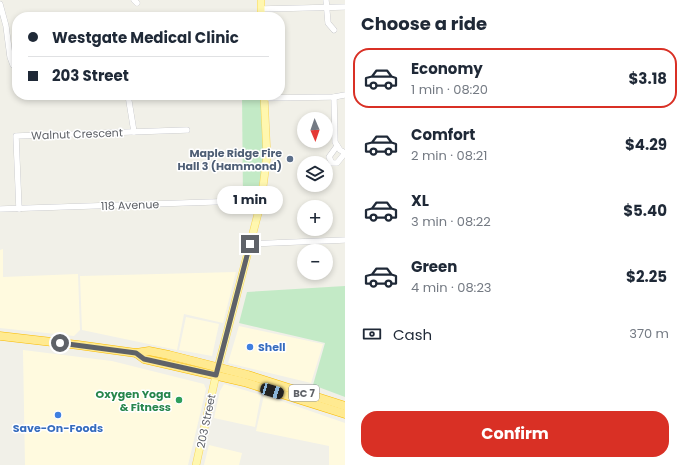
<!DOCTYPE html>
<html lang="en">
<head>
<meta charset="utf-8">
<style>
  :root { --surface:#fff; --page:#f2f2f3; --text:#1f2937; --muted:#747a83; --line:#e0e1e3; --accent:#d93025 }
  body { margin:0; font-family:Poppins,sans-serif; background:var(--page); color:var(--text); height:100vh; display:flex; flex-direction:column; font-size:15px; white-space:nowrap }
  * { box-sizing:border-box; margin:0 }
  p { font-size:13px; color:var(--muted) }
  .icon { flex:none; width:22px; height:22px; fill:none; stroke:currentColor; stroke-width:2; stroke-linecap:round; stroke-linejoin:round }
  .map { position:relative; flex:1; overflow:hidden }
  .drawer { display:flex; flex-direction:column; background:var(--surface); width:340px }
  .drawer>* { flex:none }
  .hud { position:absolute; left:12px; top:12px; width:273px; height:88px; border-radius:16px; box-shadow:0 2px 6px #0003; display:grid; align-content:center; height:88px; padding:0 16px; background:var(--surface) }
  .needle { width:26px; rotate:178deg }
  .buttons { position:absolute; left:297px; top:112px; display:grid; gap:8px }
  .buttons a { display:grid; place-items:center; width:36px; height:36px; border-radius:50%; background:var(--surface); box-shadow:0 2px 6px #0003; font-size:20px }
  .end { position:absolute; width:18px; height:18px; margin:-9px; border:5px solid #5f6268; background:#fff; box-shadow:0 0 0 2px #fff }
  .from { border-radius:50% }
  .bubble { position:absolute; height:28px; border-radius:14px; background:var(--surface); box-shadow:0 2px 6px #0003; font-size:13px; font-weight:700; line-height:28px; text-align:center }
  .car { position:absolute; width:12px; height:24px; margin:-12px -6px; border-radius:5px; box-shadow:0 0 3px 1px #0007; background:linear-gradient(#222 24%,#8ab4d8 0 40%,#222 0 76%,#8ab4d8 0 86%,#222 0) }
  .hud b { display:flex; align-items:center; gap:14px; height:38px; font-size:15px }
  .hud b+b { border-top:1px solid var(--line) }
  .hud i { width:10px; height:10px; background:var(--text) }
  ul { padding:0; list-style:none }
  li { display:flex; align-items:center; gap:12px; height:60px; margin:0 8px 6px; padding:0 8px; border:2px solid transparent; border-radius:16px }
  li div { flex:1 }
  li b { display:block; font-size:15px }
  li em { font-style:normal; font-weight:700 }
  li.active { border-color:var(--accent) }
  li>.icon { width:36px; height:36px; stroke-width:1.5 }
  h2 { padding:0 16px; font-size:18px; line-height:48px }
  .pay { display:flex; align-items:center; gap:10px; height:44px; padding:0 16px; font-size:15px }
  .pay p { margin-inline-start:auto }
  .action { display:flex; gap:8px; margin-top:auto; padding:8px 16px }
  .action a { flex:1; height:46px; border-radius:16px; background:var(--accent); color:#fff; font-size:16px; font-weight:700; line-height:46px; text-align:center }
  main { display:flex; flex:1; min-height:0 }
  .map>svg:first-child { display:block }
  .commercial { fill:#fffadf }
  .green { fill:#c3eac6 }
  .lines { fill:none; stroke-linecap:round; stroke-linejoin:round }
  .minor-casing { stroke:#b8b9be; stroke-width:6 }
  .major-casing { stroke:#f8d659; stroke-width:8 }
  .highway-casing { stroke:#f9bb00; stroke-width:9 }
  .minor { stroke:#fff; stroke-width:5.5 }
  .major { stroke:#fff7af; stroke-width:7 }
  .highway { stroke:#ffea91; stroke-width:8 }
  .route { stroke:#5f6268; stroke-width:5 }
  .service-dot { fill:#5c6f8a; stroke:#fff; stroke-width:1.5 }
  .shop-dot { fill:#3f7fe0; stroke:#fff; stroke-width:1.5 }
  .leisure-dot { fill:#2e9e5b; stroke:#fff; stroke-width:1.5 }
  .labels { text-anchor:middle; stroke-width:3; stroke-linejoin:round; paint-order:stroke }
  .shield { fill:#fff; stroke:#8f9195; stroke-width:1 }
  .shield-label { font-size:10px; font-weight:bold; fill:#5f6268 }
  .street-label { font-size:11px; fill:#5f6268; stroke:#fff }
  .service-label { font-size:11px; font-weight:bold; fill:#4e5e75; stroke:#fff; text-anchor:end }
  .shop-label { font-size:11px; font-weight:bold; fill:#366cbe; stroke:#fff; text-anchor:start }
  .leisure-label { font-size:11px; font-weight:bold; fill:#27864d; stroke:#fff; text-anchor:end }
</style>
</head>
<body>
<main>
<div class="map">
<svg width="345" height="465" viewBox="0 0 345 465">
  <rect width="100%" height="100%" fill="#f1f0e8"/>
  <g class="commercial">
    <path d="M3,249v28l75,-3 2,56 -6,6 -74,-8v-78z"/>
    <path d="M236,272l-13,51 -39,-9 -7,36 -95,-20 -2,-54z"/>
    <path d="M186,317l33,7 -7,32 -33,-6z"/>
    <path d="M239,326l84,18 -12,39 -83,-20z"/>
    <path d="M23,350l89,11 92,23 2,5 -18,76h-163z"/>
    <path d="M224,384l37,11 -6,32 -41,-9 6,-27z"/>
    <path d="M264,395l81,28v42h-16v-19l-73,-15z"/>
    <path d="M209,445l33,8 -3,12h-35z"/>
  </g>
  <g class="green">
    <path d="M242,95h22l3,61 -6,46 -18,-1z"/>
    <path d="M345,286v111l-32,-12 12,-42 -86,-20 8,-31z"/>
  </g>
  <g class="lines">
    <g class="minor-casing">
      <g id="minor">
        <path d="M134,0l3,3"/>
        <path d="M326,0l2,23 6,7"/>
        <path d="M0,4l6,22 4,31 3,8 4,3"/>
        <path d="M261,9l84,-2"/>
        <path d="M128,95l6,37"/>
        <path d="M334,97l1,45 5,8 5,3"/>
        <path d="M264,98l70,-1 11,-2"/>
        <path d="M337,146l-8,11 3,6h5l8,-10"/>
        <path d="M0,209l243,-8 18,1"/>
        <path d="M19,209l-3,-73 171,-6"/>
        <path d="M250,244l95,-4"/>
      </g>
    </g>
    <g class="major-casing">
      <g id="major">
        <path d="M261,0v17"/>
        <path d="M196,465l20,-90 45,-173 6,-46 -3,-61"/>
      </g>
    </g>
    <g class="highway-casing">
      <g id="highway">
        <path d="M0,336l78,9 58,8 13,-2 20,4 79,20 97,31"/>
        <path d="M136,353l8,6 100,23 101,32"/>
      </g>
    </g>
    <use href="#minor" class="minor"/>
    <use href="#major" class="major"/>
    <use href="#highway" class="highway"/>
  </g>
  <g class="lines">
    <path class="route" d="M60,343l76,10 8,6 72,16 34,-131"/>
  </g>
  <circle class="service-dot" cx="290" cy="159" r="4"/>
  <g class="shop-dot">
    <circle cx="250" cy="347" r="4"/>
    <circle cx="58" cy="415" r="4"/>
  </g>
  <circle class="leisure-dot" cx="179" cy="400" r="4"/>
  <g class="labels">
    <rect class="shield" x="289" y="385" width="30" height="16" rx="3"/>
    <g class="shield-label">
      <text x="304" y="397">BC 7</text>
    </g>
    <g class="street-label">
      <text transform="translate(77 134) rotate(-2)" y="4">Walnut Crescent</text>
      <text transform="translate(130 205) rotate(-2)" y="4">118 Avenue</text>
      <text transform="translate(206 421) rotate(-78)" y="4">203 Street</text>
    </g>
    <g class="service-label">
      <text x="282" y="157">Maple Ridge Fire<tspan x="282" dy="13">Hall 3 (Hammond)</tspan></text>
    </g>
    <g class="shop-label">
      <text x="258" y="351">Shell</text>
      <text x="58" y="432" text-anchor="middle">Save-On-Foods</text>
    </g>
    <g class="leisure-label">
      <text x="171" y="398">Oxygen Yoga<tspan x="171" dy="13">&amp; Fitness</tspan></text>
    </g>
  </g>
</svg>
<div class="buttons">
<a><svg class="needle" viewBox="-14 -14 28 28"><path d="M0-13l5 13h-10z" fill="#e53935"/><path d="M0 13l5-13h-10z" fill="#747a83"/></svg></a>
<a><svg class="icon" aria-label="layers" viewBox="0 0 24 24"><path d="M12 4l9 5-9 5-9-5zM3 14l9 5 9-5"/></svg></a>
<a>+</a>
<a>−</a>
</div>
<i class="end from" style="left:60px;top:343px"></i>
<i class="end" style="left:250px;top:244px"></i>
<div class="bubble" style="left:217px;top:186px;width:66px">1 min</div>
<i class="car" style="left:272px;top:391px;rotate:107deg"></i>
<div class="hud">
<b><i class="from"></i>Westgate Medical Clinic</b>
<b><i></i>203 Street</b>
</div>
</div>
<section class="drawer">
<h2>Choose a ride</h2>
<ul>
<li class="active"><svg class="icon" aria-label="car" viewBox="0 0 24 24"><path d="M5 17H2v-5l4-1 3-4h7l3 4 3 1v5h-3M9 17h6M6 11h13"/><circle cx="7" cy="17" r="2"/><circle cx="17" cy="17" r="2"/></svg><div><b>Economy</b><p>1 min · 08:20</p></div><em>$3.18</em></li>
<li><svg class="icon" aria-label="car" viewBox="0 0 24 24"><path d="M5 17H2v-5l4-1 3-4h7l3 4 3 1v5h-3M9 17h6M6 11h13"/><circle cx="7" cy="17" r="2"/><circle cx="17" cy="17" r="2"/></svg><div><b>Comfort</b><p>2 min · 08:21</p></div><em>$4.29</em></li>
<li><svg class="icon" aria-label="car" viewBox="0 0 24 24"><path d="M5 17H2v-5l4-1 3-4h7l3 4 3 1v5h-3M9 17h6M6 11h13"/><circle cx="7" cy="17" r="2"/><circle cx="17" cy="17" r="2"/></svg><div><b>XL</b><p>3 min · 08:22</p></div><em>$5.40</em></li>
<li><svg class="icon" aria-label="car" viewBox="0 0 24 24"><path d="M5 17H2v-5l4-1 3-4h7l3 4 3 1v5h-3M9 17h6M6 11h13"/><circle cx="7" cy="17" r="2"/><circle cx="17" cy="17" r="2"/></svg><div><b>Green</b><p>4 min · 08:23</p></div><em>$2.25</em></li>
</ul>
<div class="pay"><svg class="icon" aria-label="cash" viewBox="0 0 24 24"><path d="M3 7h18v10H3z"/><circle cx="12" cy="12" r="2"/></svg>Cash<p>370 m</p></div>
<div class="action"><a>Confirm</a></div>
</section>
</main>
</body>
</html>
